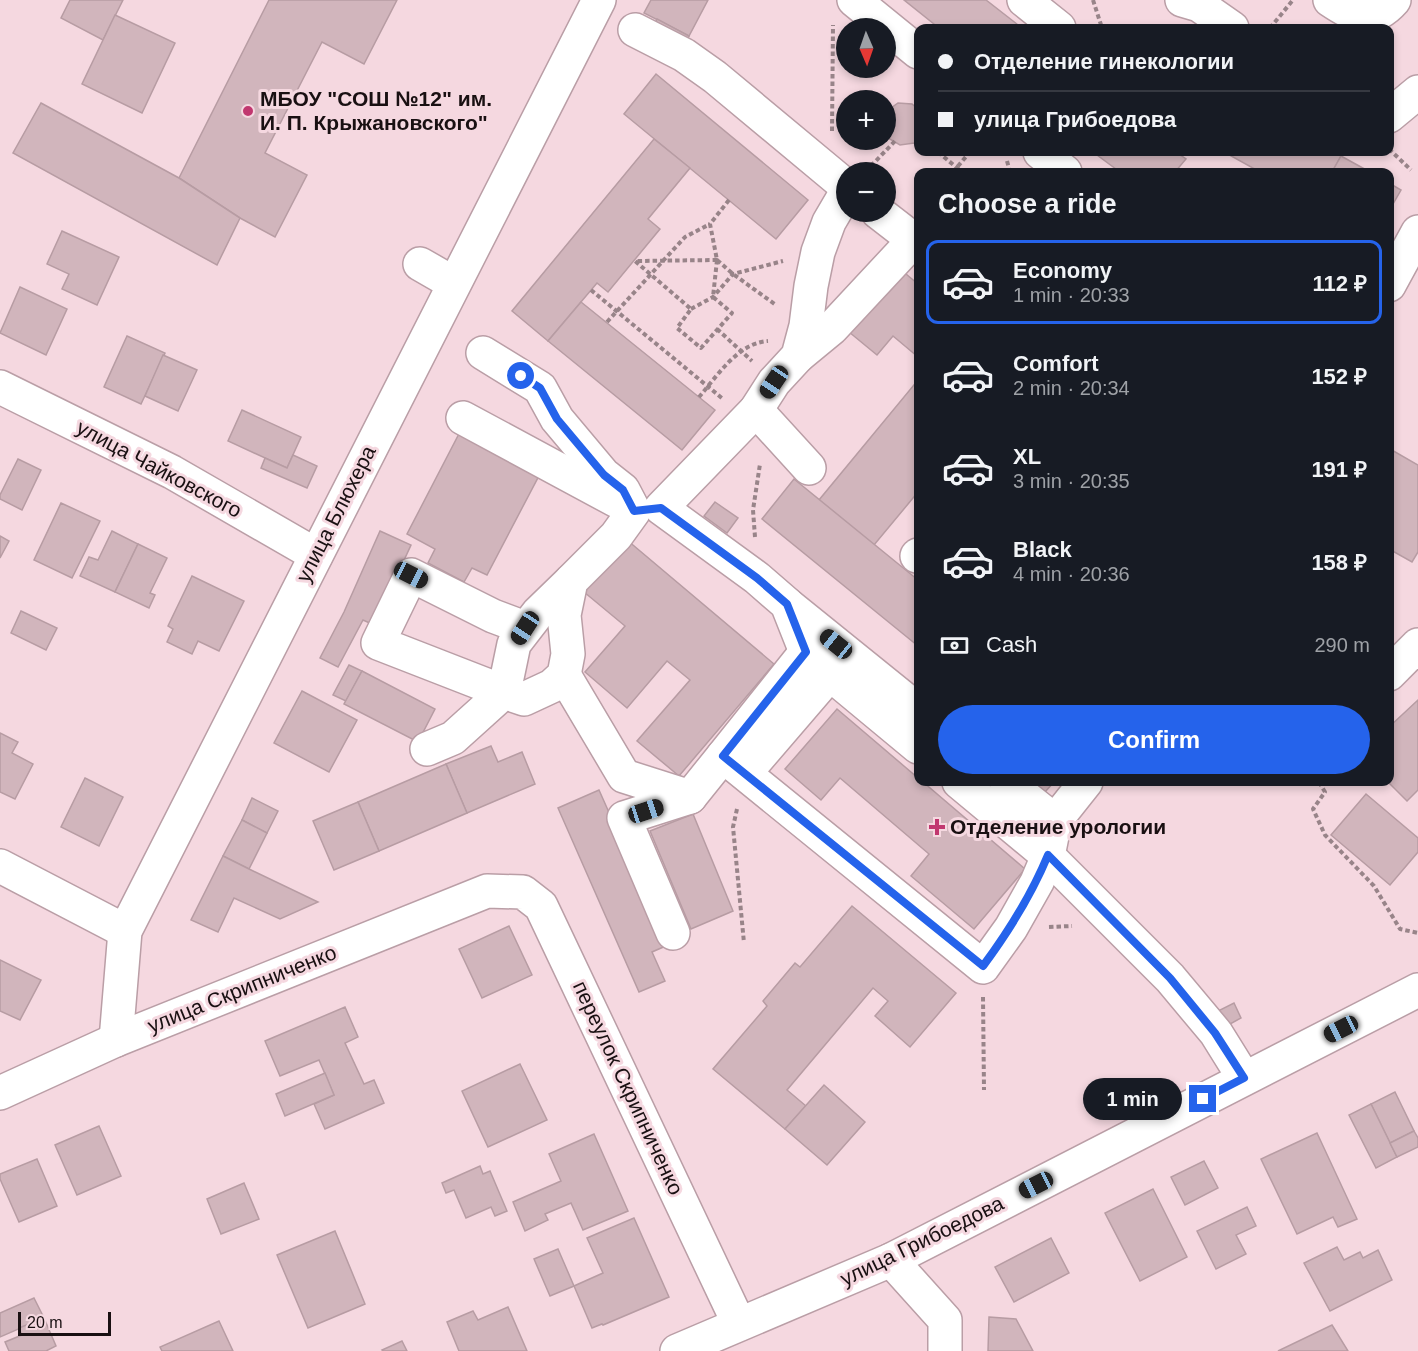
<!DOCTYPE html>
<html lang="en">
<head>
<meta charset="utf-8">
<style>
  :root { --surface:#171b24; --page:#242831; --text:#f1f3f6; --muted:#9ea1a6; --line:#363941; --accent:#2563eb }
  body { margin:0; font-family:Arial,sans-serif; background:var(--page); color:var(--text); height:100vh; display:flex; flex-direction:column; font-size:22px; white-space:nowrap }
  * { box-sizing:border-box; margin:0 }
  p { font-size:20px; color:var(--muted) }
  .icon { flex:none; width:33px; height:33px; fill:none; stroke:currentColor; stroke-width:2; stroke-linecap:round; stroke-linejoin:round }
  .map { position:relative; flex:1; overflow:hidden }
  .panel { position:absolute; left:914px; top:168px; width:480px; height:618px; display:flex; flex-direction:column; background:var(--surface); border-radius:12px; box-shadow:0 3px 9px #0003 }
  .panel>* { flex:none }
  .banner { position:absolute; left:914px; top:24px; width:480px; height:132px; border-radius:12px; box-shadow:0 3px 9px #0003; display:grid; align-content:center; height:132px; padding:0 24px; background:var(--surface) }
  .needle { width:39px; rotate:178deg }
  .tools { position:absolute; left:836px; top:18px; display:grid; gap:12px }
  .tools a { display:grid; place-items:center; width:60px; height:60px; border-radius:50%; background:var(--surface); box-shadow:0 3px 9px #0003; font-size:30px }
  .scale { position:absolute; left:18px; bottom:15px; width:93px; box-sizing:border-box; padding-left:6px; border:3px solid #191012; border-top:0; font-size:16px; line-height:21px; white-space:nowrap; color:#191012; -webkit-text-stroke:4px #f5d8e0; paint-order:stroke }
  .end { position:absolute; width:27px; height:27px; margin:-14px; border:8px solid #2563eb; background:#fff; box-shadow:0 0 0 3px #fff }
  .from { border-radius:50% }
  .bubble { position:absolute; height:42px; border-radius:21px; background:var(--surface); box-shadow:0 3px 9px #0003; font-size:20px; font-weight:600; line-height:42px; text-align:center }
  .car { position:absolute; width:18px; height:36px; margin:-18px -9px; border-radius:8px; box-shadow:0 0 4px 2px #0007; background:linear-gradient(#222 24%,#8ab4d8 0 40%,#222 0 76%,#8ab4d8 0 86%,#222 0) }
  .banner b { display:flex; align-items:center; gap:21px; height:57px; font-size:22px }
  .banner b+b { border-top:2px solid var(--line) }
  .banner i { width:15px; height:15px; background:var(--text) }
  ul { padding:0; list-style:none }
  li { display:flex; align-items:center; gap:18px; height:84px; margin:0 12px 9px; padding:0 12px; border:3px solid transparent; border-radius:12px }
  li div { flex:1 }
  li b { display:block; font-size:22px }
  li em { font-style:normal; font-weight:600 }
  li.on { border-color:var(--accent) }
  li>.icon { width:54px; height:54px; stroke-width:1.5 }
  h2 { padding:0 24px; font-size:27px; line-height:72px }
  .pay { display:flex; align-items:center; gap:15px; height:66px; padding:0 24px; font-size:22px }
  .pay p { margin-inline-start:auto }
  .action { display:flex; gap:12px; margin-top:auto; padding:12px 24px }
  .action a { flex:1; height:69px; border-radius:36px; background:var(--accent); color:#fff; font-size:24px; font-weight:600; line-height:69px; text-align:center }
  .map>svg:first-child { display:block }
  .building { fill:#d1b5bc; stroke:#b79ca3; stroke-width:1.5 }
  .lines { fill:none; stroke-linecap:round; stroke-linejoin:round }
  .minor-casing { stroke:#ba9ea6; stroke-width:36 }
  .path { stroke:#988489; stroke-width:4; stroke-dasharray:4.5 3; stroke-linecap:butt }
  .minor { stroke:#fff; stroke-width:33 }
  .route { stroke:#2563eb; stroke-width:8 }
  .poi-dot { fill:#c1376f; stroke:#f5d8e0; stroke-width:2 }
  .labels { text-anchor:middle; stroke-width:6; stroke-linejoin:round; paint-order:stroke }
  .poi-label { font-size:21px; font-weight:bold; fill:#191012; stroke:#f5d8e0; text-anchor:start }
  .street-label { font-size:21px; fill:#191012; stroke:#f5d8e0 }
</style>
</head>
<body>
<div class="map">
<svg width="1418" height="1351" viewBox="0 0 1418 1351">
  <rect width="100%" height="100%" fill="#f5d8e0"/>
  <g class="building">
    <path d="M70,0h53l-20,40 -42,-22z"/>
    <path d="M269,0h128l-33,64 -42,-22 -57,111 42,22 -32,62 -35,-19 -61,-40z"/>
    <path d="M651,0h57l-19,36 -45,-23z"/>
    <path d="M904,0h82l36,28h-83z"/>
    <path d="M115,15l60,28 -33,70 -60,-29z"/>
    <path d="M657,19l32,17 -6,12 -31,-17z"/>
    <path d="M656,74l152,126 -32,39 -152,-125z"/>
    <path d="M41,103l138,75 61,40 -23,47 -204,-112z"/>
    <path d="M898,103l14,1 6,5v36l-4,-2 -14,2 -12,-7 -3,-8 2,-19z"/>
    <path d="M654,139l36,29 -42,51 12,10 -52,63 -11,-9 -49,58 -36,-30z"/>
    <path d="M1093,152h83l10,7 -11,13h-55z"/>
    <path d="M1224,152h110l7,4 -9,16h-72z"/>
    <path d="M1341,156l29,16h-38z"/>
    <path d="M1389,183l12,7 -12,21z"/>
    <path d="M62,231l57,26 -22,48 -35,-16 7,-15 -22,-10z"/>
    <path d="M900,269l18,15v73l-25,-21 -16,19 -28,-23z"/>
    <path d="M20,287l47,22 -21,46 -46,-22z"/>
    <path d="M581,302l134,108 -33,40 -134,-109z"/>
    <path d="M127,336l38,17 -24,51 -37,-17z"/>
    <path d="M163,355l34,15 -19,41 -33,-15z"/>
    <path d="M918,380v112l-44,53 -55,-45z"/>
    <path d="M242,410l59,27 -14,31 -59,-27z"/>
    <path d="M462,428l80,42 -55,105 -15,-7 -8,14 -36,-19 7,-14 -28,-15z"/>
    <path d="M1390,449l28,16v87l-6,10 -23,-13z"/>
    <path d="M293,455l24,11 -10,22 -46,-20 4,-10 22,10z"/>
    <path d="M18,459l23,11 -19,40 -22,-11v-4z"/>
    <path d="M794,479l124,101v66l-156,-127z"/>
    <path d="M715,502l23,16 -11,15 -23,-17z"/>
    <path d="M61,503l39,18 -28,57 -38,-18z"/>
    <path d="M112,531l26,13 -23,48 -35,-16 9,-19 9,3z"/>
    <path d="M380,531l31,14 -37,80 -11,-5 -25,47 -18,-9 24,-46z"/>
    <path d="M0,536l9,5 -9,17z"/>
    <path d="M627,540l147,124 -95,112 -42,-35 53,-61 -23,-19 -40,47 -42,-36 40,-46 -41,-34z"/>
    <path d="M138,544l29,14 -17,35 5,2 -6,13 -34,-16z"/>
    <path d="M192,576l52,25 -25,50 -21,-10 -6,13 -25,-12 6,-13 -5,-3z"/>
    <path d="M21,611l36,17 -11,22 -35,-17z"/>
    <path d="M349,665l13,6 -16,30 -13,-6z"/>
    <path d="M362,671l73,38 -17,33 -74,-38z"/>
    <path d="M302,691l55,29 -28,52 -55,-29z"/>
    <path d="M1418,700v90l-11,11 -19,-19 1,-55z"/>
    <path d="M837,709l81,69v4h5l102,87 -51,60 -63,-53 18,-22 -89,-76 -19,22 -36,-31z"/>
    <path d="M0,733l18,9 -6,11 21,11 -18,35 -15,-7z"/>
    <path d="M491,746l7,16 24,-10 13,32 -68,29 -21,-49z"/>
    <path d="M446,764l21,49 -88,38 -21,-49z"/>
    <path d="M85,778l38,19 -24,49 -38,-19z"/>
    <path d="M1031,782h23l-9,10z"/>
    <path d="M599,790l69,155 -16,7 13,29 -26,11 -81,-184z"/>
    <path d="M1366,794l52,44v14l-28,33 -59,-50z"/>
    <path d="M252,798l26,13 -11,22 -25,-13z"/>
    <path d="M358,802l21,49 -45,19 -21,-49z"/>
    <path d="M693,814l40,97 -42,18 -41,-98z"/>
    <path d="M242,820l25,13 -18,36 -26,-13z"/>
    <path d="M223,856l26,13 69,33 -38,17 -46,-21 -16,34 -27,-12z"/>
    <path d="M852,906l104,87 -46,54 -35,-31 13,-15 -15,-13 -86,102 19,16 -21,23 -72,-60 54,-63 -4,-5 32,-38 5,4z"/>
    <path d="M509,926l23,49 -50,23 -23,-49z"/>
    <path d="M0,960l41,20 -21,40 -20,-9z"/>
    <path d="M1234,1003l7,15 -18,10 -7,-16z"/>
    <path d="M345,1007l13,30 -13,6 19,41 10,-4 10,23 -59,26 -11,-25 20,-9 -15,-35 -39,16 -15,-35z"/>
    <path d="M520,1064l27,56 -59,27 -26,-56z"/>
    <path d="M325,1073l9,22 -49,21 -9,-22z"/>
    <path d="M824,1085l41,37 -38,43 -42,-36z"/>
    <path d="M1395,1092l19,39 -24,12 -19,-39z"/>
    <path d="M1371,1104l26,53 -21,11 -27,-53z"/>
    <path d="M99,1126l22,50 -44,19 -22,-50z"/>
    <path d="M1414,1131l4,7v9l-21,10 -7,-14z"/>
    <path d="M1317,1133l40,86 -19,8 -5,-10 -36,17 -36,-75z"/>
    <path d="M594,1134l34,77 -45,19 -12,-27 -26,11 3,6 -23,11 -12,-29 48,-21 -12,-27z"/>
    <path d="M37,1159l20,47 -38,16 -19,-43v-5z"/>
    <path d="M1204,1161l14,27 -33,17 -14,-28z"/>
    <path d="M480,1166l3,8 7,-3 17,40 -12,5 -4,-9 -25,11 -12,-28 -8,3 -4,-10z"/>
    <path d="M244,1183l15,36 -38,15 -14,-35z"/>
    <path d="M1153,1189l34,68 -47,24 -35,-68z"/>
    <path d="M1247,1207l9,19 -20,9 10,19 -30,15 -19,-38z"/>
    <path d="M634,1218l35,79 -66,28 -1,-1 -10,4 -18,-42 29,-13 -16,-35z"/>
    <path d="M335,1231l30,73 -57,24 -31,-73z"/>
    <path d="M1051,1238l18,35 -55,29 -19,-35z"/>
    <path d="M1337,1247l7,13 16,-8 3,6 15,-8 14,30 -62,31 -26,-48z"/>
    <path d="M558,1249l16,37 -24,10 -16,-37z"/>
    <path d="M34,1298l10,20 -44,19v-24z"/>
    <path d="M508,1307l19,44h-68l-12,-29 26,-11 5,9z"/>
    <path d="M989,1317l27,2 17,32h-45z"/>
    <path d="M44,1318l12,28 -10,5h-37l-4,-9 17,-7 -3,-7z"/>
    <path d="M219,1321l14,30h-71l-2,-4z"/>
    <path d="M1332,1325l16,26h-70z"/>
    <path d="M402,1341l5,10h-24l-1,-1z"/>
  </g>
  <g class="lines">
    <g class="minor-casing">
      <g id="minor">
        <path d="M854,0l64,52"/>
        <path d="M1024,0l35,28"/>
        <path d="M1182,0l17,5 33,23"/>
        <path d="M1330,0c24,16 42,25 64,0"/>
        <path d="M635,30l49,25 31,22 131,109"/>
        <path d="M1389,116l29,-24"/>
        <path d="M1040,152l25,20"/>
        <path d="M846,193l-17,29 -11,30 -7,34 -5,40 -8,30 -24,26 -18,28 -95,98 96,70 30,26 19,48 24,22 88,73"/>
        <path d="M878,212l40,31"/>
        <path d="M420,264l33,19"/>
        <path d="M1389,285l29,-53"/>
        <path d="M798,356l34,-28 82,-88"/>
        <path d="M0,387l172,85 144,83"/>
        <path d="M756,410l53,58"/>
        <path d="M463,418l154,83"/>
        <path d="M917,556l1,-1"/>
        <path d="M788,605l130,105"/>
        <path d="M525,628l-32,-12 -82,-41 -33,68 126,49 10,-48 24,-31 33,-32"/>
        <path d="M806,652l-83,104 260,211 28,-39 26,-46 11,-26 7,-35 31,-39"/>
        <path d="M1389,674l29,-29"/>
        <path d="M564,675l60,101 66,21"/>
        <path d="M427,749l26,-11 51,-46 20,7 28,-13 12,-11 4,-21 -4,-39 7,-34 45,-45 18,-25 -11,-21 -19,-15 -47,-56 -17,-31 -57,-35"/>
        <path d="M745,773l85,-99"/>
        <path d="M959,782l89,74 122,122 46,55 28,45"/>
        <path d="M1006,782l49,39"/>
        <path d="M0,866l125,65"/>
        <path d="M673,933l-49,-115 66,-21 33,-41"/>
        <path d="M116,1040l9,-109 474,-931"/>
        <path d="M0,1093l116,-53 371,-149 36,1 18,14 198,418"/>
        <path d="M891,1260l54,60v31"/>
        <path d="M677,1351l214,-91 527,-270"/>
      </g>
    </g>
    <g class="path">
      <path d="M1093,0l9,28"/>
      <path d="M1270,28l23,-28"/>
      <path d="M832,131l1,-106"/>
      <path d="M1389,149l22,21"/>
      <path d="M938,152l24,20"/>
      <path d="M1007,161l3,11"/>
      <path d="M871,166l24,-25"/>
      <path d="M953,172l17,-20"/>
      <path d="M729,200l-19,24 7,36 16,14 43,31"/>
      <path d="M717,260l-4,37 19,16 -31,35 -24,-20 14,-19 -56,-48z"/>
      <path d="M591,290l132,109"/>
      <path d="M691,309l22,-12 20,-23 50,-13"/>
      <path d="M607,322l78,-85 25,-13"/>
      <path d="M717,329l35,32"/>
      <path d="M699,397c19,-22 39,-54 69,-56"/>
      <path d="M755,537l-2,-27 7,-46"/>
      <path d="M1319,782l6,10 -12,17 12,26 49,51 26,43 18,4"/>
      <path d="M737,809l-4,18 11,116"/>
      <path d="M1049,927l23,-1"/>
      <path d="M983,997l1,93"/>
    </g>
    <use href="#minor" class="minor"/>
  </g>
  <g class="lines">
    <path class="route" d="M521,376l19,12 17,31 47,56 19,15 11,21 27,-3 96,70 30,26 19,48 -83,104 260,210c26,-35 48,-70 65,-111l122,123 45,55 29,45 -41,21"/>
  </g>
  <g class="poi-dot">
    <circle cx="248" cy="111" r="6"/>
    <path d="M934 818h6v6h6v6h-6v6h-6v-6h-6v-6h6z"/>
  </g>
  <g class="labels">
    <g class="poi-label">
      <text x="260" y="106">МБОУ "СОШ №12" им.<tspan x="260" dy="24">И. П. Крыжановского"</tspan></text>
      <text x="950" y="834">Отделение урологии</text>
    </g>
    <g class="street-label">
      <text transform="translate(159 469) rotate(28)" y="7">улица Чайковского</text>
      <text transform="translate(336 514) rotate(-63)" y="7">улица Блюхера</text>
      <text transform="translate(242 989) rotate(-22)" y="7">улица Скрипниченко</text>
      <text transform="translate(628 1088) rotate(65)" y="7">переулок Скрипниченко</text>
      <text transform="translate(922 1241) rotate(-26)" y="7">улица Грибоедова</text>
    </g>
  </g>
</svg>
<div class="tools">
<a><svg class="needle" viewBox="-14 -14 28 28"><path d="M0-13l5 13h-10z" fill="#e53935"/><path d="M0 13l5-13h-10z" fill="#9ea1a6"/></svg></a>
<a>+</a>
<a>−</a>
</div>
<div class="scale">20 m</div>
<i class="end from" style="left:521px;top:376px"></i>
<i class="end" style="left:1203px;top:1099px"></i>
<div class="bubble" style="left:1083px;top:1078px;width:99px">1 min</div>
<i class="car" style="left:774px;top:382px;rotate:214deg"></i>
<i class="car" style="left:411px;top:575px;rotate:117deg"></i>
<i class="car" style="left:525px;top:628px;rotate:213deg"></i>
<i class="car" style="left:836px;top:644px;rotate:309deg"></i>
<i class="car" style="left:646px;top:811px;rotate:72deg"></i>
<i class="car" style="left:1341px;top:1029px;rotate:243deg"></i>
<i class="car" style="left:1036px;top:1185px;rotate:243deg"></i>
<div class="banner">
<b><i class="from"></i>Отделение гинекологии</b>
<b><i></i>улица Грибоедова</b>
</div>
<section class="panel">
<h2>Choose a ride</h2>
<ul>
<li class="on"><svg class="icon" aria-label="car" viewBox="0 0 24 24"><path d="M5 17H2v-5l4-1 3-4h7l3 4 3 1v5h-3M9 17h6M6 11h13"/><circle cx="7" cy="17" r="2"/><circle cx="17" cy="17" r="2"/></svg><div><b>Economy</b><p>1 min · 20:33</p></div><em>112 ₽</em></li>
<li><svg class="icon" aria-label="car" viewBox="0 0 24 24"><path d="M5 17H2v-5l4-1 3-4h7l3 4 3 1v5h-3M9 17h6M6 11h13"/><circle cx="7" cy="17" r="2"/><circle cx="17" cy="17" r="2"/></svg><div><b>Comfort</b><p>2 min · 20:34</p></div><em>152 ₽</em></li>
<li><svg class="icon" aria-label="car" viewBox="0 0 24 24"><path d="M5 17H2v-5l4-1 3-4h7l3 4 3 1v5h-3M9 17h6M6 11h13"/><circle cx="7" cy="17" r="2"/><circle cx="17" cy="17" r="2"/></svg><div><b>XL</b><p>3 min · 20:35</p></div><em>191 ₽</em></li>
<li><svg class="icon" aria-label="car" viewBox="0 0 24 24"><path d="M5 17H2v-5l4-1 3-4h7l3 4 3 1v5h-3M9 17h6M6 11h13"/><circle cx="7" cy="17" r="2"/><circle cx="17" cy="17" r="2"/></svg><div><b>Black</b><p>4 min · 20:36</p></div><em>158 ₽</em></li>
</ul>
<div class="pay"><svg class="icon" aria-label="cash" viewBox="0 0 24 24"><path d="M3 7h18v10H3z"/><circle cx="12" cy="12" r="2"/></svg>Cash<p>290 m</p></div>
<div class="action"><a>Confirm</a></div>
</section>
</div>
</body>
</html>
